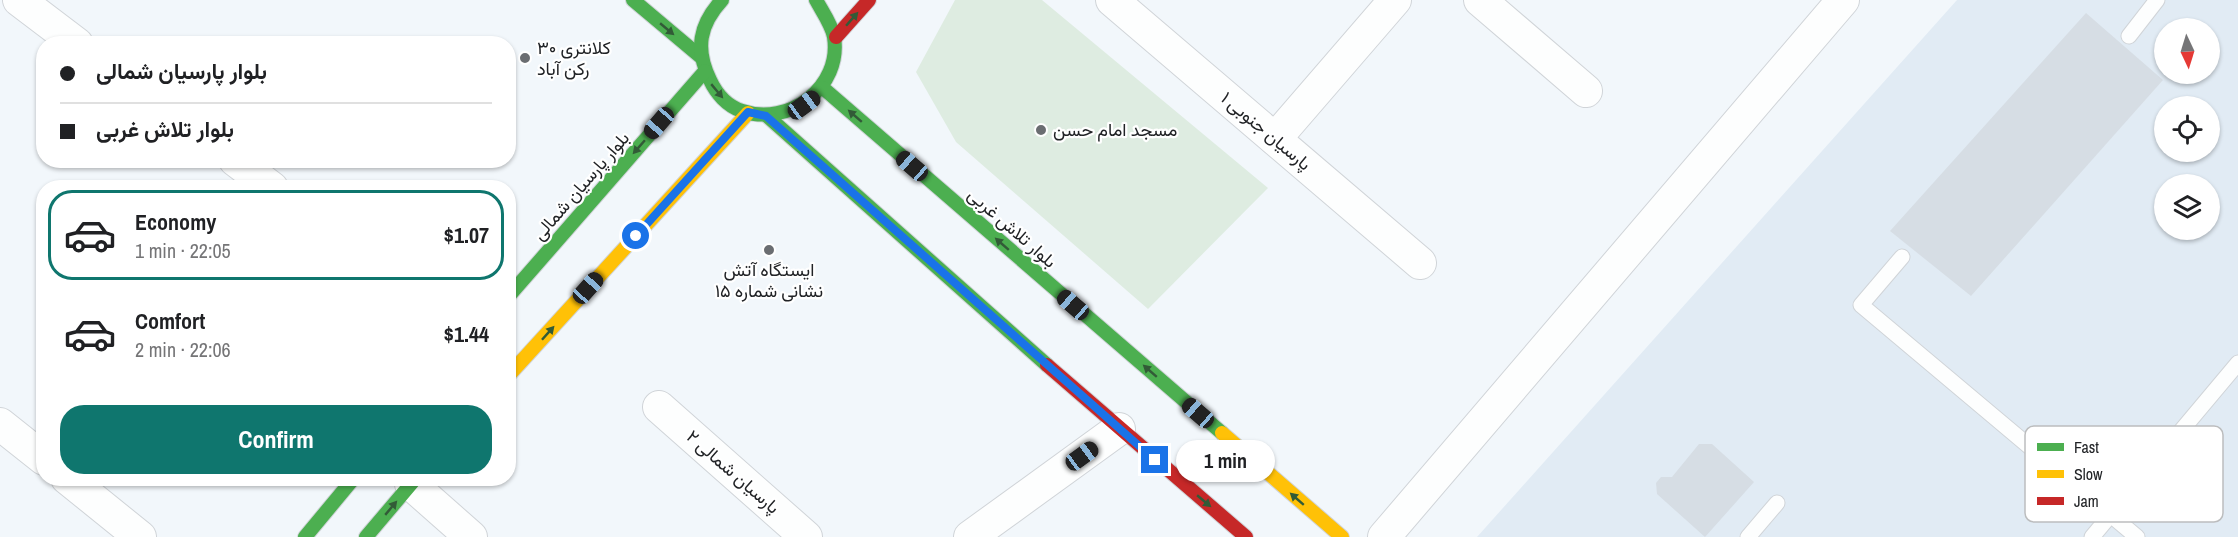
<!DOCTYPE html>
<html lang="en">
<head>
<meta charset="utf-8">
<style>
  :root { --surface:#fff; --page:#f2f2f2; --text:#202124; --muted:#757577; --line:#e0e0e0; --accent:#0f766e }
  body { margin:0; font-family:"Archivo Narrow",Vazirmatn,sans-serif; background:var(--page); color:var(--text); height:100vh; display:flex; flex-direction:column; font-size:22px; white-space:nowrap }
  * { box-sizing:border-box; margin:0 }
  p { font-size:20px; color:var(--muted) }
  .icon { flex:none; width:33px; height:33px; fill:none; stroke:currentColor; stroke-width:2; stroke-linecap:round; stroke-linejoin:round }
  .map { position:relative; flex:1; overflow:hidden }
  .drawer { position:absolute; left:36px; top:180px; width:480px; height:306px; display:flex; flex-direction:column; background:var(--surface); border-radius:24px; box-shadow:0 2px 4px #0004 }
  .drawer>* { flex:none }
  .banner { position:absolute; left:36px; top:36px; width:480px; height:132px; border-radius:24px; box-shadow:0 2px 4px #0004; display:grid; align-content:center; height:132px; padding:0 24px; background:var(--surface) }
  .needle { width:39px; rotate:176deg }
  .fabs { position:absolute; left:2154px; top:18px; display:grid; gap:12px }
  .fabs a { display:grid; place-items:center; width:66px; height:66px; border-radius:50%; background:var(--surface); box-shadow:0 2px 4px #0004; font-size:30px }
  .end { position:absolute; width:27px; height:27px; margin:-14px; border:8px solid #1a73e8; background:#fff; box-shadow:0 0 0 3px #fff }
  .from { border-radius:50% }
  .bubble { position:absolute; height:42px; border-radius:21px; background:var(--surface); box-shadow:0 2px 4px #0004; font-size:20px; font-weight:800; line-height:42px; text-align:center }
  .car { position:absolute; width:18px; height:36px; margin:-18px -9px; border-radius:8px; box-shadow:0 0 4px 2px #0007; background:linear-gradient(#222 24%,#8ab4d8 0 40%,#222 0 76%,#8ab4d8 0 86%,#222 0) }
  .banner b { display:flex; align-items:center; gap:21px; height:57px; font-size:22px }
  .banner b+b { border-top:2px solid var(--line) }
  .banner i { width:15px; height:15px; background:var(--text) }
  ul { padding:10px 0 0; list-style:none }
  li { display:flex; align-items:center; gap:18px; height:90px; margin:0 12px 9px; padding:0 12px; border:3px solid transparent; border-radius:24px }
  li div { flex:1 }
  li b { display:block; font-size:22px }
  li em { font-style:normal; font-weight:800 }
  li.current { border-color:var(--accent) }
  li>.icon { width:54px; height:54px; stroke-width:1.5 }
  .cta { display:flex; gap:12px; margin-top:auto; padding:12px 24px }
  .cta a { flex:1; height:69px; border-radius:24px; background:var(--accent); color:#fff; font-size:24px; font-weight:800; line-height:69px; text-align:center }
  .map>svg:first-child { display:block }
  .built { fill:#e1ebf4; fill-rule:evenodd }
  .green { fill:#deece1 }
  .building { fill:#d6dde4 }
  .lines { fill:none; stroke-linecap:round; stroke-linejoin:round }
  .lane-casing { stroke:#d0d4d8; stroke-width:17 }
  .street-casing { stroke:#d0d4d8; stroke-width:34 }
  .fast-casing { stroke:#d0d4d8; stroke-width:16 }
  .slow-casing { stroke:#d0d4d8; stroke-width:16 }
  .jam-casing { stroke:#d0d4d8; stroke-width:16 }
  .lane { stroke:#fdfefe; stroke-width:15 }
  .street { stroke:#fdfefe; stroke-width:32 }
  .fast { stroke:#4caf50; stroke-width:14 }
  .slow { stroke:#ffc107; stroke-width:14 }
  .jam { stroke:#c62828; stroke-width:14 }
  .oneway { fill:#325b37 }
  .route { stroke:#1a73e8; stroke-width:8 }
  .poi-dot { fill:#6a6d71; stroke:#fff; stroke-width:2 }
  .labels { text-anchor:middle; stroke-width:4.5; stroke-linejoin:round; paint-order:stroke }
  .poi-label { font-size:18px; fill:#212326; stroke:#fff; text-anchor:start }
  .street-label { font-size:18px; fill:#212326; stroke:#fff }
  .key { fill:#fff; stroke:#bcbdbe; stroke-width:1.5 }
  .key-label { font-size:16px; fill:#212326 }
</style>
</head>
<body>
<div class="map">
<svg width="2238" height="537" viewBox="0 0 2238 537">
  <rect width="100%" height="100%" fill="#f2f7fb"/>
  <path class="built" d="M1957,0h281v537h-761zM2164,28h46v46h-46zM2164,106h46v46h-46zM2164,184h46v46h-46z"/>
  <path class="green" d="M955,0h87l226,188 -120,121 -192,-167 -40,-70z"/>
  <g class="building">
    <path d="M2086,13l77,67 -192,216 -81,-65z"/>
    <path d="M1699,444h13l42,38 -49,55 -48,-43 -1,-11 5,-6h11z"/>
  </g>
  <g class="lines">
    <g class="lane-casing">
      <g id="lane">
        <path d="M2129,36l28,-36"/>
        <path d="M1902,257l-41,48 276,232"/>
        <path d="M1748,537l29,-34"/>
        <path d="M2092,537l146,-174"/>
      </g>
    </g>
    <g class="street-casing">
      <g id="street">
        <path d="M19,0l58,44"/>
        <path d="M1112,0l308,263"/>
        <path d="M1480,0l106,91"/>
        <path d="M1275,139l120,-139"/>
        <path d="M235,160l37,28"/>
        <path d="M659,407l147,130"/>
        <path d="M0,424l44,35"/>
        <path d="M67,478l73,59"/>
        <path d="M411,484l60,53"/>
        <path d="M970,537l149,-108"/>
        <path d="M1384,537l459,-537"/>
      </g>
    </g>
    <g class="fast-casing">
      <g id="fast">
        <path d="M633,0l69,58"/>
        <path d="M722,0c-23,25 -27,49 -12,80 6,13 17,26 32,31 47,16 100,-24 92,-74 -2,-12 -12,-26 -18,-37"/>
        <path d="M823,88l399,345"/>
        <path d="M766,115l281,250"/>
        <path d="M508,297l197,-226"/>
        <path d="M305,537l49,-59"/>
        <path d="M366,537l50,-59"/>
      </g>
    </g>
    <g class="slow-casing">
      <g id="slow">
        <path d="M508,376l240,-263"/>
        <path d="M1222,433l120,104"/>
      </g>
    </g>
    <g class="jam-casing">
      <g id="jam">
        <path d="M836,37l33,-37"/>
        <path d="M1047,365l199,172"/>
      </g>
    </g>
    <use href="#lane" class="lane"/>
    <use href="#street" class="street"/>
    <use href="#fast" class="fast"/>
    <use href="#slow" class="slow"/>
    <use href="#jam" class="jam"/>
  </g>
  <defs><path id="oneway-solid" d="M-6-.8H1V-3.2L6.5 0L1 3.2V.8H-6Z" transform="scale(1.5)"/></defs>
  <g class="oneway">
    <use href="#oneway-solid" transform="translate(852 19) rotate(-49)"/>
    <use href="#oneway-solid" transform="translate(667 29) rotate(40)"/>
    <use href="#oneway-solid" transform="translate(717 91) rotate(50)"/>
    <use href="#oneway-solid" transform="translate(855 116) rotate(-139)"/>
    <use href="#oneway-solid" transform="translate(639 147) rotate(131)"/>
    <use href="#oneway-solid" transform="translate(1002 244) rotate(-139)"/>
    <use href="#oneway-solid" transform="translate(548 333) rotate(-48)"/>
    <use href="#oneway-solid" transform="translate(1150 371) rotate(-139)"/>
    <use href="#oneway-solid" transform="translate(1297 499) rotate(-139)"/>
    <use href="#oneway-solid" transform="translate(1204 501) rotate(40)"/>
    <use href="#oneway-solid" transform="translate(391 508) rotate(-50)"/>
  </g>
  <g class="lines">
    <path class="route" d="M636,236l112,-124 18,4 389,344"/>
  </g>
  <g class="poi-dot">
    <circle cx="525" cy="58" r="6"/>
    <circle cx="1041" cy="130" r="6"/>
    <circle cx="769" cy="250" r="6"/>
  </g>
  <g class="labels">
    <g class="poi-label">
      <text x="537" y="54">کلانتری ۳۰<tspan x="537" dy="21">رکن آباد</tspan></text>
      <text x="1053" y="136">مسجد امام حسن</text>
      <text x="769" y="276" text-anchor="middle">ایستگاه آتش<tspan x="769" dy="21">نشانی شماره ۱۵</tspan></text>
    </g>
    <g class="street-label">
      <text transform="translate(1266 131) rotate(40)" y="6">۱ پارسیان جنوبی</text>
      <text transform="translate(581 186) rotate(-49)" y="6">بلوار پارسیان شمالی</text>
      <text transform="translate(1012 228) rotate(41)" y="6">بلوار تلاش غربی</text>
      <text transform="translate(733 472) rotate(41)" y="6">۲ پارسیان شمالی</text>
    </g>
  </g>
  <rect x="2025" y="426" width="198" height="96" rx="9" class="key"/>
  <rect x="2037" y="443" width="27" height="8" fill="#4caf50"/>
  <rect x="2037" y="470" width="27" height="8" fill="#ffc107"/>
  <rect x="2037" y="497" width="27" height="8" fill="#c62828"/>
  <g class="key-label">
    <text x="2074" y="453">Fast</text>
    <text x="2074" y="480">Slow</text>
    <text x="2074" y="507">Jam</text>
  </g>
</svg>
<div class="fabs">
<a><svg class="needle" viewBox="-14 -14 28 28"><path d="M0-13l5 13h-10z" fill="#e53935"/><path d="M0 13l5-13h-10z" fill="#757577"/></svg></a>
<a><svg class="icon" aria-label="locate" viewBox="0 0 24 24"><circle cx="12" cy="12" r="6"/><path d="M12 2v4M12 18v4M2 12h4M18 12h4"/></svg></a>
<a><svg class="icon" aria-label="layers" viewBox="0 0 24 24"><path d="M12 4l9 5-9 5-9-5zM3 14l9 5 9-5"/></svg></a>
</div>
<i class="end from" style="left:636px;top:236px"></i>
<i class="end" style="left:1155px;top:460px"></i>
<div class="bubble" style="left:1176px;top:440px;width:99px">1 min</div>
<i class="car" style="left:804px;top:105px;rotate:54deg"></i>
<i class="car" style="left:659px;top:123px;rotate:221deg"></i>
<i class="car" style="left:912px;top:166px;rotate:311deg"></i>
<i class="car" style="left:588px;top:288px;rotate:42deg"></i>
<i class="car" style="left:1073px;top:305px;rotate:311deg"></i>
<i class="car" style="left:1198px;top:413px;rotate:311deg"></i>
<i class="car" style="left:1082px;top:456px;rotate:54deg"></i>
<div class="banner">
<b><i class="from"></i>بلوار پارسیان شمالی</b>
<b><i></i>بلوار تلاش غربی</b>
</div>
<section class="drawer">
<ul>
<li class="current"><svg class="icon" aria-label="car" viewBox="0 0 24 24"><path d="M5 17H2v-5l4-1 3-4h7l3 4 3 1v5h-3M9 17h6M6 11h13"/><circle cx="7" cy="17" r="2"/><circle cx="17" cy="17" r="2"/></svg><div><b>Economy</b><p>1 min · 22:05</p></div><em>$1.07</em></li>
<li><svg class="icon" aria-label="car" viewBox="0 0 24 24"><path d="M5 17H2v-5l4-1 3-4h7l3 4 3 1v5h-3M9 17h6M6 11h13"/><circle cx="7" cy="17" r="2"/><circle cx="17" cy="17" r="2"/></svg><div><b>Comfort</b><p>2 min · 22:06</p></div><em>$1.44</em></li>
</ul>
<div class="cta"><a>Confirm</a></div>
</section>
</div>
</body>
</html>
